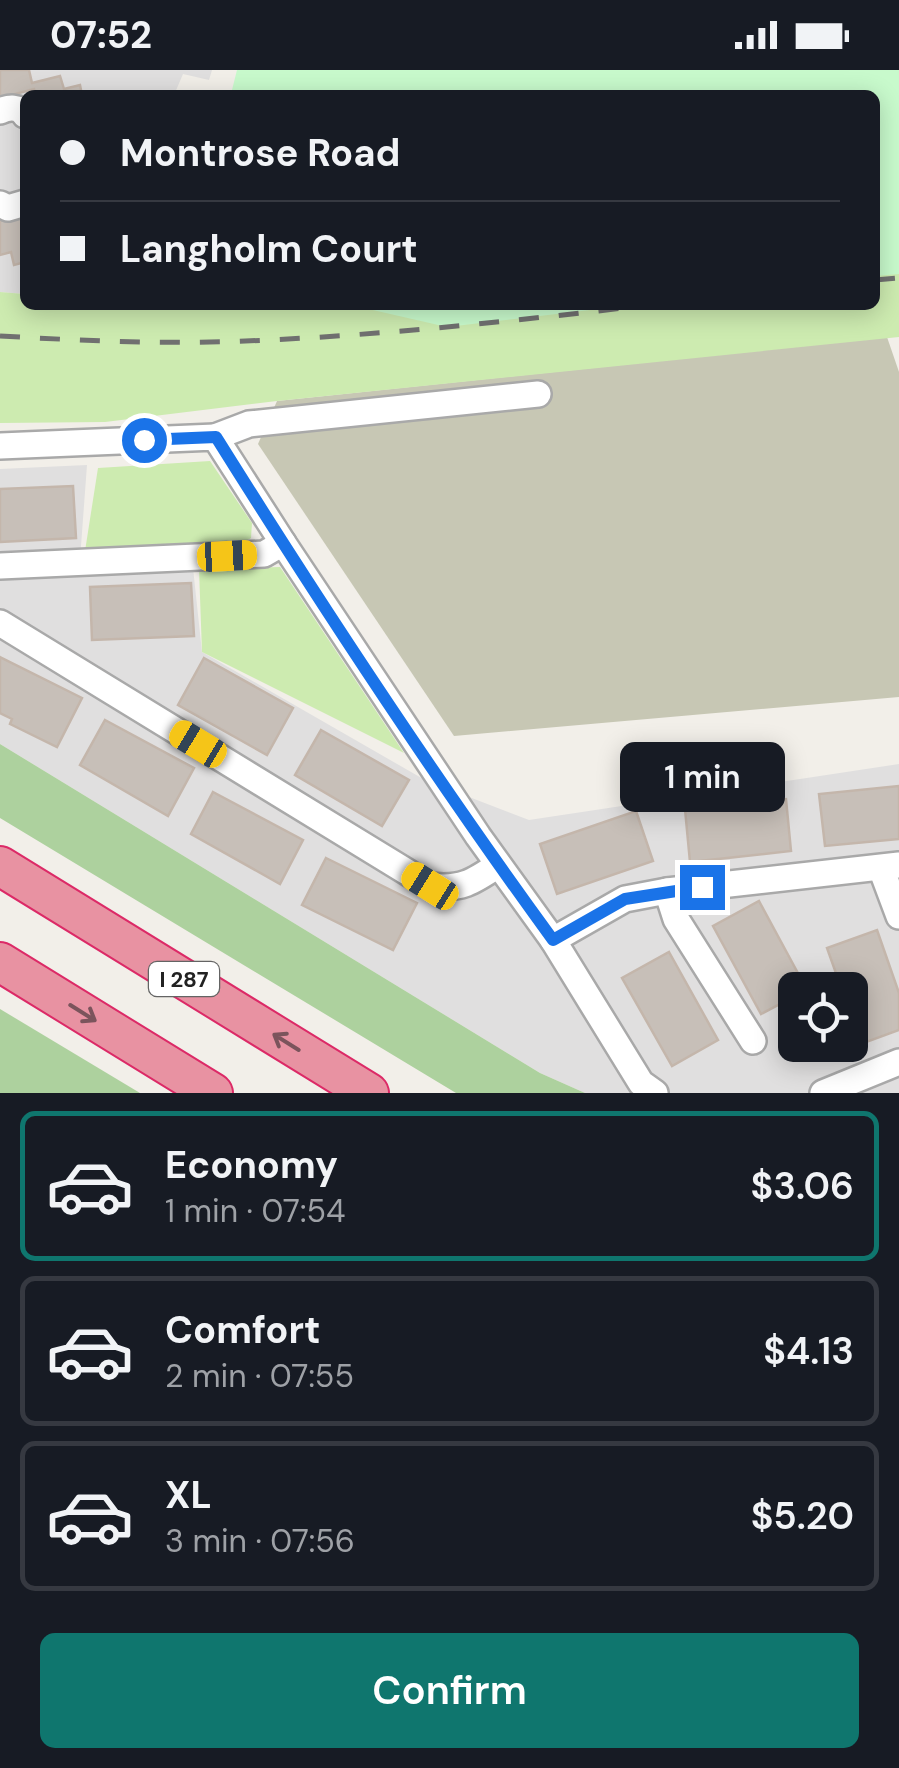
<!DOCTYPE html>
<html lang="en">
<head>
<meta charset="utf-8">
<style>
  :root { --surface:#171b24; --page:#20242c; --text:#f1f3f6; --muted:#9ea1a6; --line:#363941; --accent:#0f766e }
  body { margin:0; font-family:"DM Sans",sans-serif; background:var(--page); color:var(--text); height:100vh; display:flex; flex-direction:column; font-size:38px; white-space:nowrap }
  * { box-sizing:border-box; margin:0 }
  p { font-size:32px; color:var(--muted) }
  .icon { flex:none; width:55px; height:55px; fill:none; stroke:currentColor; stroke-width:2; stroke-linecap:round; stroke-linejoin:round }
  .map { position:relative; height:1023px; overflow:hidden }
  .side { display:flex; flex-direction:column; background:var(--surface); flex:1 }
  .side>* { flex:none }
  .top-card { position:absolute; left:20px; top:20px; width:860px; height:220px; border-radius:15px; box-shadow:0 5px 25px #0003; display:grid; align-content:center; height:220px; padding:0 40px; background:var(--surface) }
  .buttons { position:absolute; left:778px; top:902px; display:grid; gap:20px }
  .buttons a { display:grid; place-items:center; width:90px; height:90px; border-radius:15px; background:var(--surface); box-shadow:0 5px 25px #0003; font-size:50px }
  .end { position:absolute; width:45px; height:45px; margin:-22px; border:12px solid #1a73e8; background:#fff; box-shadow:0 0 0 5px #fff }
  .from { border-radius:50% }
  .bubble { position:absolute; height:70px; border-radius:15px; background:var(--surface); box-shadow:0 5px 25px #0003; font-size:32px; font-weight:600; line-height:70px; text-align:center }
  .car { position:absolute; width:30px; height:60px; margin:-30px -15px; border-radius:12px; box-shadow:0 0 8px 2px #0007; background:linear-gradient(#f5c518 24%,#345 0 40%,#f5c518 0 76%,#345 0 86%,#f5c518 0) }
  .top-card b { display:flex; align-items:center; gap:35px; height:95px; font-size:38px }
  .top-card b+b { border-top:2px solid var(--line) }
  .top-card i { width:25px; height:25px; background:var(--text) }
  ul { padding:18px 0 0; list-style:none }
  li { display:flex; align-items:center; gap:30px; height:150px; margin:0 20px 15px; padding:0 20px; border:5px solid var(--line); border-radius:15px }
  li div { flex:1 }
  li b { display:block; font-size:38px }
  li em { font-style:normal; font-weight:600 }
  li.on { border-color:var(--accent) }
  li>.icon { width:90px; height:90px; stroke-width:1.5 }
  .cta { display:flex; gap:20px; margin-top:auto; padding:20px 40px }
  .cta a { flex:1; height:115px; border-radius:15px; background:var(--accent); color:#fff; font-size:40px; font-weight:600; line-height:115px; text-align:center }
  .status { display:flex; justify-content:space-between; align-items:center; height:70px; padding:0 50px; background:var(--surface); direction:ltr }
  .status svg { height:28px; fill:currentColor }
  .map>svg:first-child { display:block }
  .residential { fill:#e0dfdf; fill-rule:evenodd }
  .construction { fill:#c7c7b4 }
  .grass { fill:#cdebb0 }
  .forest { fill:#add19e }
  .park { fill:#c8facc }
  .building { fill:#c7bfb8; stroke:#c4b6ab; stroke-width:2.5 }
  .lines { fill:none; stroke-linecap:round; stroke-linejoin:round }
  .minor-casing { stroke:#a9a9a9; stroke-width:30 }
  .highway-casing { stroke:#dc2a67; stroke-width:42 }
  .minor { stroke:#fff; stroke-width:25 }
  .highway { stroke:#e892a2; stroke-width:38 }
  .rail { stroke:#707070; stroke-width:5; stroke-dasharray:20 20; stroke-linecap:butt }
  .oneway { stroke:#7b545c }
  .route { stroke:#1a73e8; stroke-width:12 }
  .labels { text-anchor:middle; stroke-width:9; stroke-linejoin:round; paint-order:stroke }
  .shield { fill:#fff; stroke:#646464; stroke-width:2.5 }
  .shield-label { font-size:22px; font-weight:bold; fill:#222 }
</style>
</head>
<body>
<div class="status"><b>07:52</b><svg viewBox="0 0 49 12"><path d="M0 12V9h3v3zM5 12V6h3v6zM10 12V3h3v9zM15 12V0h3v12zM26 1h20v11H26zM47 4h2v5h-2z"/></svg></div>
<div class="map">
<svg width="899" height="1023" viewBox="0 0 899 1023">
  <rect width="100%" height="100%" fill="#f2efe9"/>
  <g class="residential">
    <path d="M0,0h212l-3,10 -26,-6 -9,21h-149v199l-25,-2z"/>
    <path d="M87,395l-8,108 114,-5 9,84 223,128 104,40 370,-56v329h-314l-45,-20 -540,-329v-275zM795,920h55v55h-55z"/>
  </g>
  <path class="construction" d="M887,267l12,35v325l-445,39 -196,-292 19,-43z"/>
  <g class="grass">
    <path d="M899,109v158l-622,64 -172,21 -105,1v-131l25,2v11h850v-124z"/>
    <path d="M210,391l42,62 -1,15 -12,7 -154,6 13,-83z"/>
    <path d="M280,497l124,186 -202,-101 -3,-83z"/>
  </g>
  <g class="forest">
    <path d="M0,674l540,329 45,20h-129l-456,-275z"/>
    <path d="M0,939l140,84h-140z"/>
  </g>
  <g class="park">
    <path d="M237,0h662v204l-24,2v-181h-649l6,-5z"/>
    <path d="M351,235h281l-185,22z"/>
  </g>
  <g class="building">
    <path d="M0,0h29l3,13 28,-7 4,13 16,-4 2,10h-47l-1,-6 -34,9z"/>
    <path d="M25,144v48l-11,3 -3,-13 -11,3v-34z"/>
    <path d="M73,416l3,52 -76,4v-53z"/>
    <path d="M191,513l3,53 -102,4 -2,-53z"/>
    <path d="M0,587l82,41 -25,49 -47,-23 2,-5 -12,-6z"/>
    <path d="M204,588l89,50 -26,47 -89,-50z"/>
    <path d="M105,650l89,48 -26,48 -88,-51z"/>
    <path d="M321,660l88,50 -27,46 -87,-51z"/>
    <path d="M899,716v53l-74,7 -6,-52z"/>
    <path d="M213,722l90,48 -23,44 -89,-50z"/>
    <path d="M786,729l5,52 -101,11 -5,-53z"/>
    <path d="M636,741l17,50 -96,33 -17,-50z"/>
    <path d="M326,788l91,45 -24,47 -91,-45z"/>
    <path d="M759,831l48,89h-12v6l-34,18 -48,-88z"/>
    <path d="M877,860l22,63v37l-38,14 -11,-31v-23h-8l-15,-42z"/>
    <path d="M669,882l49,88 -46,26 -50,-88z"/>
  </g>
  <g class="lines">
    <g class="minor-casing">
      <g id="minor">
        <path d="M0,41c9,-4 19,-5 25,4"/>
        <path d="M0,134l8,4 17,-5"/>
        <path d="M215,367l34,-13 289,-30"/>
        <path d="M0,376l215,-9 68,106 195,293 75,104 88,143 14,10"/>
        <path d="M0,496l264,-12 19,-11"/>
        <path d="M0,553l430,263c31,4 43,-4 68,-21"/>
        <path d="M881,798l18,48"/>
        <path d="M667,821l9,28 77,122"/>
        <path d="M553,870l72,-41 42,-8 232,-26"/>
        <path d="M823,1023l76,-31"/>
      </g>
    </g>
    <g class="highway-casing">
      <g id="highway">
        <path d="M0,796l369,227"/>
        <path d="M0,892l213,131"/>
      </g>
    </g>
    <use href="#minor" class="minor"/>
    <use href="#highway" class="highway"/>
    <g class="rail">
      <path d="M875,210l24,-2"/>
      <path d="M0,266c89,5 178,9 268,4 127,-6 254,-20 381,-35"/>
    </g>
  </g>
  <defs><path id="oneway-shaft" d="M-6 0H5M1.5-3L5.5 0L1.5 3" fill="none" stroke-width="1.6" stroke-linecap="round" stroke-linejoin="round" transform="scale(2.5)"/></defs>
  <g class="oneway">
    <use href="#oneway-shaft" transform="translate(83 943) rotate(32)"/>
    <use href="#oneway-shaft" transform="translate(286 972) rotate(-148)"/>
  </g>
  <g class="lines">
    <path class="route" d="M144,370l72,-3c107,171 218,340 337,503l72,-41 77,-12"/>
  </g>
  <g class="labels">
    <rect class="shield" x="149" y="892" width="70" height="34" rx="8"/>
    <g class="shield-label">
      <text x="184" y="917">I 287</text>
    </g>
  </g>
</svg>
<div class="buttons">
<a><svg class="icon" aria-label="locate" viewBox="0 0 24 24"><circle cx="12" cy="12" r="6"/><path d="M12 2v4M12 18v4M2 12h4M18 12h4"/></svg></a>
</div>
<i class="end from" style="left:144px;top:370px"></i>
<i class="end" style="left:702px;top:817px"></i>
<div class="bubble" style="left:620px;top:672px;width:165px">1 min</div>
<i class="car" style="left:227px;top:486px;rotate:87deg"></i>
<i class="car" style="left:198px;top:674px;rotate:301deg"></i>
<i class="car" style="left:430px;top:816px;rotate:302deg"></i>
<div class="top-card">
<b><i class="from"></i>Montrose Road</b>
<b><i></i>Langholm Court</b>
</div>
</div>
<section class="side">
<ul>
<li class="on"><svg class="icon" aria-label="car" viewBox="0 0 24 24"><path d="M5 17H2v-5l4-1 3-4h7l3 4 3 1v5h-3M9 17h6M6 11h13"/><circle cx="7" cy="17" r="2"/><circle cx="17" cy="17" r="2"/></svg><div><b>Economy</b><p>1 min · 07:54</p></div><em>$3.06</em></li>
<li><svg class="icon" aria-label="car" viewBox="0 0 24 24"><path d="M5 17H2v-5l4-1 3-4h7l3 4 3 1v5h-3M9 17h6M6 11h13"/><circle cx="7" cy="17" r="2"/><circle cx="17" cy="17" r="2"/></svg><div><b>Comfort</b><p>2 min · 07:55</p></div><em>$4.13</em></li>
<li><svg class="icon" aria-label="car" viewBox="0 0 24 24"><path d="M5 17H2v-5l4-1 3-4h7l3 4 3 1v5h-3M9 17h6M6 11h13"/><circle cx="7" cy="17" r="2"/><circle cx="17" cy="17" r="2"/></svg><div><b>XL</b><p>3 min · 07:56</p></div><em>$5.20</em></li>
</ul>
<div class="cta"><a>Confirm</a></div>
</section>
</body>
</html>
